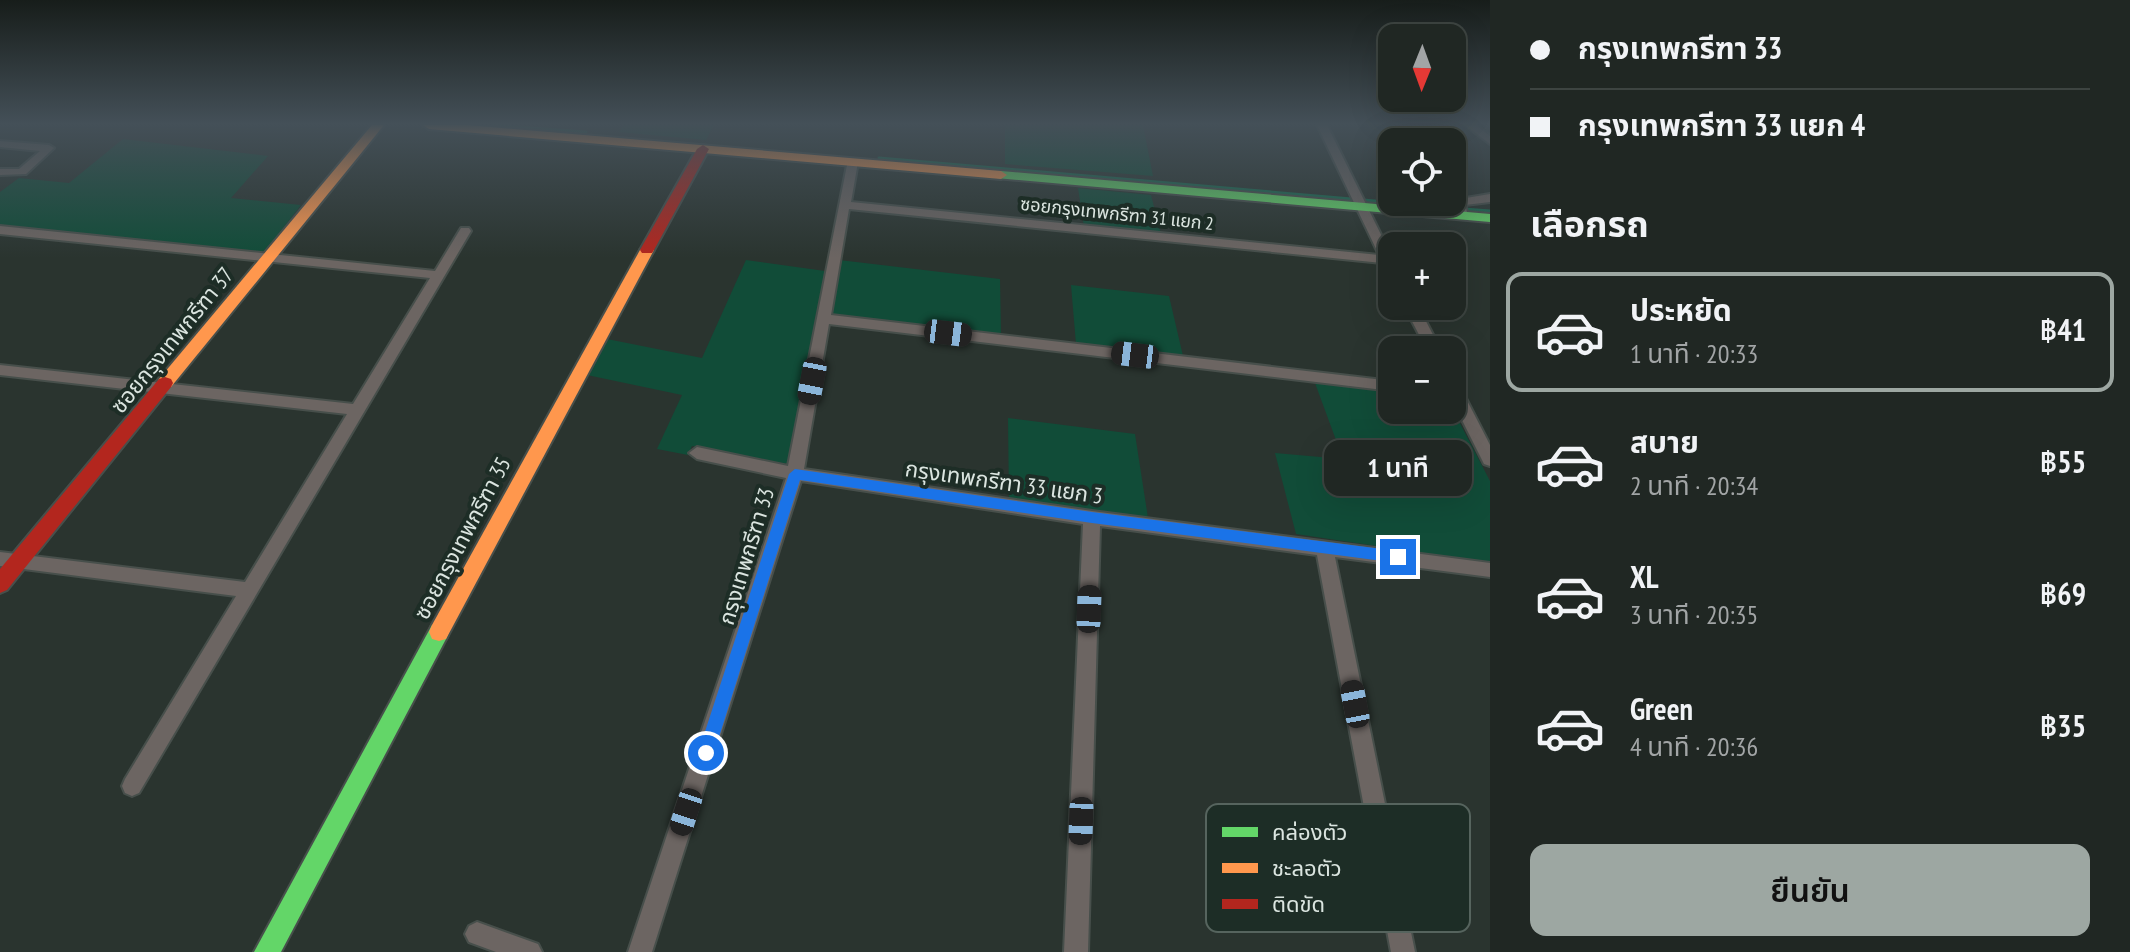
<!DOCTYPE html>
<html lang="th">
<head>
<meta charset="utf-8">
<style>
  :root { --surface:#202723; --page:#282f2b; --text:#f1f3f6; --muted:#a2a5a6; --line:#3d4441; --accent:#9da7a2 }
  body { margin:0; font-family:"PT Sans Narrow","Noto Sans Thai",sans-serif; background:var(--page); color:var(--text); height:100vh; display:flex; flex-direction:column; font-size:30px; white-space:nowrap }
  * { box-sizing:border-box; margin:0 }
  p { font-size:26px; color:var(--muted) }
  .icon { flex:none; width:44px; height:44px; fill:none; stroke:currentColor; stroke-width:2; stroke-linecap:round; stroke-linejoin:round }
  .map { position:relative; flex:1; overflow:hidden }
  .panel { display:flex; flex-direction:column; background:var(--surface); width:640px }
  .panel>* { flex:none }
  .guide { display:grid; align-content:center; height:176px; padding:0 40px; background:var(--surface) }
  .needle { width:52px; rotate:181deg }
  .buttons { position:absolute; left:1378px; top:24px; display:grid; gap:16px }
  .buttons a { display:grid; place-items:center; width:88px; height:88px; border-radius:16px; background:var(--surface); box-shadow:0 8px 32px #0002,0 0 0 2px var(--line); font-size:40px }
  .end { position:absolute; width:36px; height:36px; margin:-18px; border:10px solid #1a73e8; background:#fff; box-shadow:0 0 0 4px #fff }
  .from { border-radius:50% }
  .bubble { position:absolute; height:56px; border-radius:16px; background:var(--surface); box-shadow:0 8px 32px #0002,0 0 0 2px var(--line); font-size:26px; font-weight:600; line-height:56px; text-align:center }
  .car { position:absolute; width:24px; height:48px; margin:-24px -12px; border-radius:10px; box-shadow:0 0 6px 2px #0007; background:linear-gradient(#222 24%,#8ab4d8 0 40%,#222 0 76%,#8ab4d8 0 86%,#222 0) }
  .guide b { display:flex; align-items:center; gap:28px; height:76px; font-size:30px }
  .guide b+b { border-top:2px solid var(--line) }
  .guide i { width:20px; height:20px; background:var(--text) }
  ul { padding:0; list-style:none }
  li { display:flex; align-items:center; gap:24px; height:120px; margin:0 16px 12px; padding:0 24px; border:4px solid transparent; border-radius:16px }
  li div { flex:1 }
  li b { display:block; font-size:30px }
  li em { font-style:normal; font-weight:600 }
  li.current { border-color:var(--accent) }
  li>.icon { width:72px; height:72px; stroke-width:1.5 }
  h2 { padding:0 40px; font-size:36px; line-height:96px }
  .button { display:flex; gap:16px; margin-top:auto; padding:16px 40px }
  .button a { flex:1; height:92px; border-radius:16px; background:var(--accent); color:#111; font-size:32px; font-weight:600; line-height:92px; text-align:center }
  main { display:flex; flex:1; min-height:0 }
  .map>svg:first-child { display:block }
  .green { fill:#114c38 }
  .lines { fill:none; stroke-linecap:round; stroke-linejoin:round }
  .stream { stroke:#186b4f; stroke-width:3 }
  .street-casing { stroke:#474f4b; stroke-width:4 }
  .fast-casing { stroke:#474f4b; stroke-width:4 }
  .slow-casing { stroke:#474f4b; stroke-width:4 }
  .jam-casing { stroke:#474f4b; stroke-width:4 }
  .street { fill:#6c6562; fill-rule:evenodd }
  .fast { fill:#63d668; fill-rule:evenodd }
  .slow { fill:#ff974d; fill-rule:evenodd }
  .jam { fill:#b3261e; fill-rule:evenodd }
  .route { fill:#1a73e8 }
  .labels { text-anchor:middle; stroke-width:8; stroke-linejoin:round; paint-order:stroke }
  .far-street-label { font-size:18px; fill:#dbe5e0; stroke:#1d2d26 }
  .street-label { font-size:22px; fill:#dbe5e0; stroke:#1d2d26 }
  .key { fill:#1d2d26; stroke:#56645e; stroke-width:2 }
  .key-label { font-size:22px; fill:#dbe5e0 }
</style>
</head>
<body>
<main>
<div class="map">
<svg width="1490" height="952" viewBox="0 0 1490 952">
  <rect width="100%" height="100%" fill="#2a342f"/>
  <g class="green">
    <path d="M624,125h90l-8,15 -87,-8z"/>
    <path d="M1005,125h138l10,51 -148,-12z"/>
    <path d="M123,139l145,17 -37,42 70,7 -36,47 -265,-25v-35l19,-14 50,5z"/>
    <path d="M1078,188l73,7 10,39 -77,-7z"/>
    <path d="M746,260l79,11 -37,193 -96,-18 -4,9 -31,-6 25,-54 -95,-20 20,-36 95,19z"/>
    <path d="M839,260l161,19 1,57 -170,-21z"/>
    <path d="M1071,285l98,11 14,60 -107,-12z"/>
    <path d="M1315,383l77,8v19l60,-2 38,73v82l-194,-29 -21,-81 68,6z"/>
    <path d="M1008,418l127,16 13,84 -139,-19z"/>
  </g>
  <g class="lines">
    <g class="stream">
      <path d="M492,125l94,7"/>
      <path d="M879,158l577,50"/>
      <path d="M1464,209l26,2"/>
    </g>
    <g class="street-casing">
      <g id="street">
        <path d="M1317,125h10l65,132v17l-5,-1 -5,-10 -533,-54 -18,106 561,66v10l-563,-67 -25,145 288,42 398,52v14l-155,-20 80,395h-24l-74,-397 -217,-29 -12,426h-24l19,-428 -282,-43 -149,471h-24l158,-474 -89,-19 -8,-6 8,-6 91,19 60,-306 10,2 -7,40 528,53z"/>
        <path d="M1465,125h11l14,11v8z"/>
        <path d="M0,141l49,4 5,3 -28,26 -26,1v-6h19l21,-18 -40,-4z"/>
        <path d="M1490,194v8l-25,3 3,10 -2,3 -4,1 -6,-4 -4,-13 2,-2z"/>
        <path d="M0,226l435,45 26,-43h8l2,3 -332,562 -7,3 -7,-3 -3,-7 3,-7 111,-183 -236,-30v-14l245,30 102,-168 -347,-39v-10l353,39 77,-126 -430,-44z"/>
        <path d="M1404,306h14l23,44h-14z"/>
        <path d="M1452,380l5,1 33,64v21l-6,-2 -32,-64z"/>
        <path d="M477,922l61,22 4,8h-46l-27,-10 -4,-8 4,-8z"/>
      </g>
    </g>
    <g class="fast-casing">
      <g id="fast">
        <path d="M1001,171l489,43v8l-494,-44v-6z"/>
        <path d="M439,623l7,2 3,7 -3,7 -165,313h-27l178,-327z"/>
      </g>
    </g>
    <g class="slow-casing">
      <g id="slow">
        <path d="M372,125h12l-213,262h-12l-2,-4 2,-4z"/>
        <path d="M423,125h44l534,46 6,4 -6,4 -572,-50z"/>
        <path d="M647,246l7,4 -208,389 -7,2 -7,-2 -3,-7 3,-7 208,-375z"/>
      </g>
    </g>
    <g class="jam-casing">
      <g id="jam">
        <path d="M703,145l6,4 -55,101 -2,3h-10l-2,-3 57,-101z"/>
        <path d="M165,377l6,2 2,4 -2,4 -164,203 -7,3v-24l159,-190z"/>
      </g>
    </g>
    <use href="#street" class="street"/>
    <use href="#fast" class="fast"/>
    <use href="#slow" class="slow"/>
    <use href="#jam" class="jam"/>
  </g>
  <linearGradient id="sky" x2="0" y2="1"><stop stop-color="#171d1a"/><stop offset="0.48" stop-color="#445058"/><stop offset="1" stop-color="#445058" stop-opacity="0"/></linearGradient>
  <rect width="1490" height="258" fill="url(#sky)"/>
  <path class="route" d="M795,469l297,43 306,39 7,6 -7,6 -306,-40 -292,-43 -86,273 -2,6 -6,3 -6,-3 -2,-6 91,-279z"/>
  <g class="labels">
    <g class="far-street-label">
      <text transform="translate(1117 214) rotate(6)" y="6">ซอยกรุงเทพกรีฑา 31 แยก 2</text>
    </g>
    <g class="street-label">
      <text transform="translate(172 340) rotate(-51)" y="8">ซอยกรุงเทพกรีฑา 37</text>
      <text transform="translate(1004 482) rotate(8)" y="8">กรุงเทพกรีฑา 33 แยก 3</text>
      <text transform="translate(462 538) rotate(-62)" y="8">ซอยกรุงเทพกรีฑา 35</text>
      <text transform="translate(746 556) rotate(-73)" y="8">กรุงเทพกรีฑา 33</text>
    </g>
  </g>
  <rect x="1206" y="804" width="264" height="128" rx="12" class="key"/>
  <rect x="1222" y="827" width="36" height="10" fill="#63d668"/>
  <rect x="1222" y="863" width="36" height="10" fill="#ff974d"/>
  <rect x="1222" y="899" width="36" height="10" fill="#b3261e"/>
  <g class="key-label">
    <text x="1272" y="840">คล่องตัว</text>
    <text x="1272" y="876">ชะลอตัว</text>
    <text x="1272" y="912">ติดขัด</text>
  </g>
</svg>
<div class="buttons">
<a><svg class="needle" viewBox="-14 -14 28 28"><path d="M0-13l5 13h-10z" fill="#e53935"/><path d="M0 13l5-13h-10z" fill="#a2a5a6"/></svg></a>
<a><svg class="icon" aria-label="locate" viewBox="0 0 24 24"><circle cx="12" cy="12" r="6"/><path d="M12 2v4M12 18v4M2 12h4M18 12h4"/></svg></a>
<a>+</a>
<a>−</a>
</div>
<i class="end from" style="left:706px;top:753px"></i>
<i class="end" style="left:1398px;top:557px"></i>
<div class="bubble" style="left:1324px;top:440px;width:148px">1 นาที</div>
<i class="car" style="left:948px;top:333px;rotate:97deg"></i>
<i class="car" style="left:1135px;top:355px;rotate:277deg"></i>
<i class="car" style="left:812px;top:381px;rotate:191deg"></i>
<i class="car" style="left:1089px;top:609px;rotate:2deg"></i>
<i class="car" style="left:1355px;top:704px;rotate:349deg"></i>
<i class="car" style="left:686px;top:812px;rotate:198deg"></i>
<i class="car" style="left:1081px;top:821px;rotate:182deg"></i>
</div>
<section class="panel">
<div class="guide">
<b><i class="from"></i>กรุงเทพกรีฑา 33</b>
<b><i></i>กรุงเทพกรีฑา 33 แยก 4</b>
</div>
<h2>เลือกรถ</h2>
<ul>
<li class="current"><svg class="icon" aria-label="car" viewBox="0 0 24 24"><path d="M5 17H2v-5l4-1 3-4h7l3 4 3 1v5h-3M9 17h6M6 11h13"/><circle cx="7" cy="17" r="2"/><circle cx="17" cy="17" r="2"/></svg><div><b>ประหยัด</b><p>1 นาที · 20:33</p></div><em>฿41</em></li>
<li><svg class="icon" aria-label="car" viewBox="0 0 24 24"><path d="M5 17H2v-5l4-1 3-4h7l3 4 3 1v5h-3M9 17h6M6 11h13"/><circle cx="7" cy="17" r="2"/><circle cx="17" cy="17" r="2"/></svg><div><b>สบาย</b><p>2 นาที · 20:34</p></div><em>฿55</em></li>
<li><svg class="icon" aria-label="car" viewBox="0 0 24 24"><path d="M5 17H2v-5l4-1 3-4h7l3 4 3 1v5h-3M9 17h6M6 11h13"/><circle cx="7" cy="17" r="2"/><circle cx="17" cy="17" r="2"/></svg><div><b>XL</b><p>3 นาที · 20:35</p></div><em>฿69</em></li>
<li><svg class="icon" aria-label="car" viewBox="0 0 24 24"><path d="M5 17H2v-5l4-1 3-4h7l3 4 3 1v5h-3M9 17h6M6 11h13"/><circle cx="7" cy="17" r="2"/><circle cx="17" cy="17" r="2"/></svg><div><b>Green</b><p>4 นาที · 20:36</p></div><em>฿35</em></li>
</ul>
<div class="button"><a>ยืนยัน</a></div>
</section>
</main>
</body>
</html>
